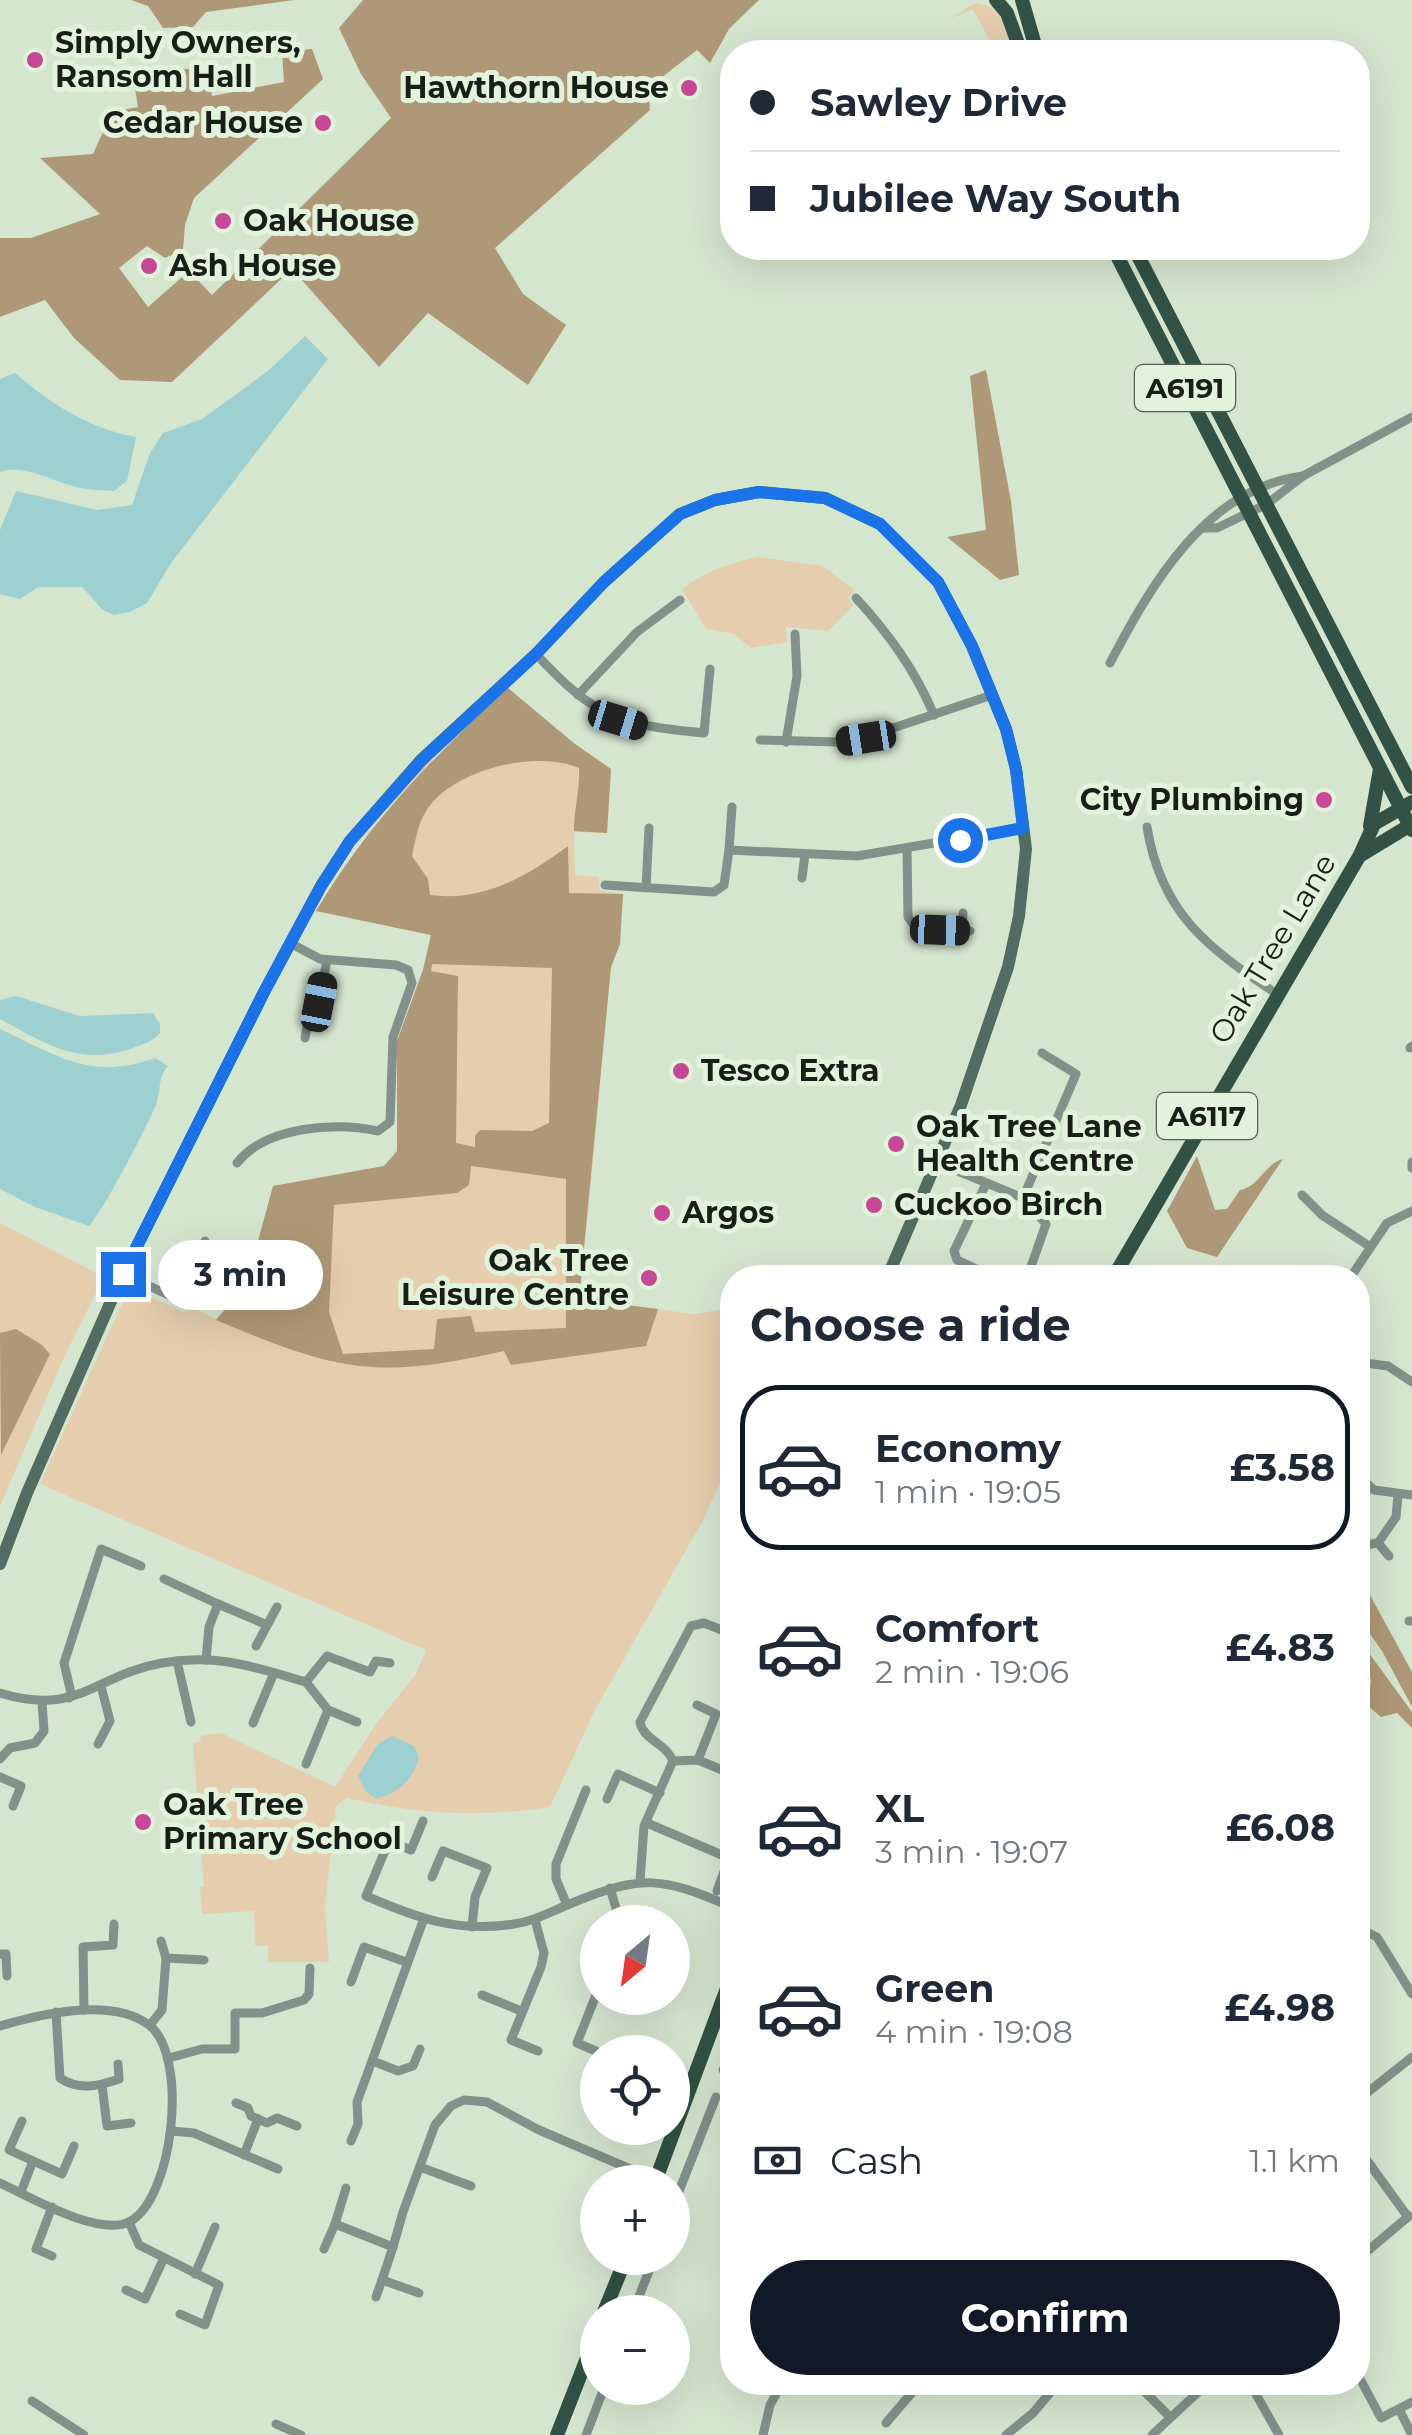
<!DOCTYPE html>
<html lang="en">
<head>
<meta charset="utf-8">
<style>
  :root { --surface:#fff; --page:#f6f6f7; --text:#1f2937; --muted:#747a83; --line:#e0e1e3; --accent:#111827 }
  body { margin:0; font-family:Montserrat,sans-serif; background:var(--page); color:var(--text); height:100vh; display:flex; flex-direction:column; font-size:38px; white-space:nowrap }
  * { box-sizing:border-box; margin:0 }
  p { font-size:32px; color:var(--muted) }
  .icon { flex:none; width:55px; height:55px; fill:none; stroke:currentColor; stroke-width:2; stroke-linecap:round; stroke-linejoin:round }
  .map { position:relative; flex:1; overflow:hidden }
  .drawer { position:absolute; left:720px; top:1265px; width:650px; height:1130px; display:flex; flex-direction:column; background:var(--surface); border-radius:40px; box-shadow:0 10px 40px #0002 }
  .drawer>* { flex:none }
  .hud { position:absolute; left:720px; top:40px; width:650px; height:220px; border-radius:40px; box-shadow:0 10px 40px #0002; display:grid; align-content:center; height:220px; padding:0 30px; background:var(--surface) }
  .needle { width:65px; rotate:209deg }
  .fabs { position:absolute; left:580px; top:1905px; display:grid; gap:20px }
  .fabs a { display:grid; place-items:center; width:110px; height:110px; border-radius:50%; background:var(--surface); box-shadow:0 10px 40px #0002; font-size:50px }
  .end { position:absolute; width:45px; height:45px; margin:-22px; border:12px solid #1a73e8; background:#fff; box-shadow:0 0 0 5px #fff }
  .from { border-radius:50% }
  .bubble { position:absolute; height:70px; border-radius:35px; background:var(--surface); box-shadow:0 10px 40px #0002; font-size:32px; font-weight:700; line-height:70px; text-align:center }
  .car { position:absolute; width:30px; height:60px; margin:-30px -15px; border-radius:12px; box-shadow:0 0 8px 2px #0007; background:linear-gradient(#222 24%,#8ab4d8 0 40%,#222 0 76%,#8ab4d8 0 86%,#222 0) }
  .hud b { display:flex; align-items:center; gap:35px; height:95px; font-size:38px }
  .hud b+b { border-top:2px solid var(--line) }
  .hud i { width:25px; height:25px; background:var(--text) }
  ul { padding:0; list-style:none }
  li { display:flex; align-items:center; gap:30px; height:165px; margin:0 20px 15px; padding:0 10px; border:5px solid transparent; border-radius:40px }
  li div { flex:1 }
  li b { display:block; font-size:38px }
  li em { font-style:normal; font-weight:700 }
  li.on { border-color:var(--accent) }
  li>.icon { width:90px; height:90px; stroke-width:1.5 }
  h2 { padding:0 30px; font-size:45px; line-height:120px }
  .pay { display:flex; align-items:center; gap:25px; height:110px; padding:0 30px; font-size:38px }
  .pay p { margin-inline-start:auto }
  .action { display:flex; gap:20px; margin-top:auto; padding:20px 30px }
  .action a { flex:1; height:115px; border-radius:60px; background:var(--accent); color:#fff; font-size:40px; font-weight:700; line-height:115px; text-align:center }
  .map>svg:first-child { display:block }
  .green { fill:#e5cdad }
  .forest { fill:#af9877; fill-rule:evenodd }
  .water { fill:#9dd0d1 }
  .lines { fill:none; stroke-linecap:round; stroke-linejoin:round }
  .street { stroke:#80928a; stroke-width:9 }
  .secondary { stroke:#526c61; stroke-width:12 }
  .primary { stroke:#315245; stroke-width:14 }
  .route { stroke:#1a73e8; stroke-width:12 }
  .poi-dot { fill:#c64897; stroke:#e2f3dc; stroke-width:4 }
  .labels { text-anchor:middle; stroke-width:10; stroke-linejoin:round; paint-order:stroke }
  .shield { fill:#e2f3dc; stroke:#555f52; stroke-width:2.5 }
  .shield-label { font-size:28px; font-weight:bold; fill:#191f17 }
  .poi-label { font-size:30px; font-weight:bold; fill:#191f17; stroke:#e2f3dc; text-anchor:start }
  .street-label { font-size:30px; fill:#191f17; stroke:#e2f3dc }
</style>
</head>
<body>
<div class="map">
<svg width="1412" height="2435" viewBox="0 0 1412 2435">
  <rect width="100%" height="100%" fill="#d5e6cf"/>
  <g class="green">
    <path d="M975,3c28,2 32,26 37,49h-16l-23,-43 -24,11z"/>
    <path d="M758,557l64,9 33,24 -7,8 6,7 -26,26 -42,-4 1,15 -36,6 -17,-14 -28,-5 -24,-40c24,-18 47,-26 76,-32z"/>
    <path d="M575,744l36,25 -4,64 -33,-1 1,43 24,2 1,14 23,3 -3,50 -9,23 -31,332 114,15 38,-6v149l-29,63 -108,190 -45,97c-69,11 -135,7 -203,-9l-11,8 -11,100 4,56h-61v-17l-13,1 -1,-35 -52,3 -2,-27 4,-1 -11,-143 8,-2 -1,-5 21,-3 114,54 41,-63 40,-50 10,-24 -386,-166 89,-196 56,24 7,-5 24,12 30,-34 27,-99 111,-20 13,-15v-110l26,-71 8,-35 -115,-24 52,-78 61,-72z"/>
    <path d="M0,1223l104,54 -39,78 -65,151z"/>
  </g>
  <g class="forest">
    <path d="M131,0h163l-88,12 -13,15 -30,1 -15,-22z"/>
    <path d="M363,0h396l-30,29 -19,34 -13,-13 -49,38 2,22 -155,138 28,46 43,31 -38,60 -100,-72 -49,54 -87,-98 -120,113 -52,-2 -46,-42 -29,-38 -45,17v-79h31l69,-24 -60,-56 53,-4 19,-42 26,-5 -5,-30 74,-11 5,30 72,-14 -2,-30 30,-3 11,30 -129,119 -9,27 -2,25 -18,8 -18,-12 -28,22 29,39 41,-36 23,24 179,-177 -30,-44 -22,-46z"/>
    <path d="M986,370l25,131 8,74 -19,5 -53,-43 39,-7 -16,-154z"/>
    <path d="M508,688l67,56 36,25 -4,64 -33,-2c0,-22 6,-41 5,-63 -42,-18 -118,0 -148,36 -12,14 -15,34 -19,52l16,23 2,16c53,7 98,-19 138,-49l1,47 54,1 -3,50 -9,23 -32,332 79,10 -12,37 -135,19 -7,-14c-42,9 -88,19 -132,16 -53,-3 -108,-27 -156,-47l30,-35 27,-99 111,-20 13,-15v-110l26,-71 8,-35 -115,-24c55,-91 115,-152 192,-223zM432,964l120,4 -3,155 -17,8 -52,-1 -5,6v11l-19,-4 2,-167 -27,-5zM471,1166l95,13v149l-91,4 -4,-16 -34,3 -3,30 -91,5 -14,-42 5,-107 123,-12 12,-8z"/>
    <path d="M1197,1156l18,54 12,-1 13,-19c20,-4 24,-26 43,-31l-66,98 -30,-9 -20,-37z"/>
    <path d="M16,1329l26,16 8,9 -49,101 -1,-122z"/>
    <path d="M1358,1573l54,99v35l-30,-56 -24,-34z"/>
    <path d="M1358,1638l54,74v16l-15,-15 -16,4 -13,-11 3,-27 -13,-17z"/>
  </g>
  <g class="water">
    <path d="M305,336l23,23 -157,204 -24,40 -17,9 -16,3 -11,-5 -21,-23h-44l-18,12 -20,-5v-64l16,-39 81,19 35,-5 18,-52 13,-20 39,-14 66,-48z"/>
    <path d="M15,373c36,31 73,55 121,64l-9,44 -13,10c-11,-1 -23,-1 -33,-3 -25,-5 -57,-25 -81,-16v-93z"/>
    <path d="M16,996l64,20 73,-3 7,11v9c-8,9 -16,11 -27,15 -53,19 -87,-4 -133,-29v-19z"/>
    <path d="M0,1029c58,27 91,52 155,29l13,8c-10,12 -7,21 -11,36 -5,16 -57,115 -68,124l-54,-19 -35,-18z"/>
    <path d="M392,1736l22,10 5,13c-6,19 -22,37 -43,39l-10,-6 -8,-16 19,-31z"/>
  </g>
  <g class="lines">
    <g class="street">
      <path d="M1202,528h15l50,-24 36,-28 109,-59"/>
      <path d="M856,598c33,36 59,72 78,117"/>
      <path d="M536,654c59,64 84,71 168,79l6,-64"/>
      <path d="M1110,663c41,-78 96,-175 193,-187"/>
      <path d="M578,695l59,-63 43,-32"/>
      <path d="M760,740l78,2 28,-5 126,-42"/>
      <path d="M786,742l11,-66 -2,-42"/>
      <path d="M1147,827c14,87 61,121 130,167"/>
      <path d="M907,849l1,68 9,12 53,2"/>
      <path d="M729,850l3,-43"/>
      <path d="M802,878l3,-24"/>
      <path d="M605,885l109,7 10,-7 5,-35 128,6 166,-28"/>
      <path d="M646,888l3,-60"/>
      <path d="M962,931l1,-18"/>
      <path d="M305,1038l4,-22 10,-14 8,-42"/>
      <path d="M1410,1048l2,-2"/>
      <path d="M936,1162l87,36 53,-124 -34,-21"/>
      <path d="M1412,1162v6"/>
      <path d="M237,1163c29,-37 98,-41 141,-32l12,-9 3,-85 19,-54 -4,-13 -12,-5 -76,-6 -30,-16"/>
      <path d="M986,1184l-32,67 3,9 35,16"/>
      <path d="M1302,1195l20,20 47,31"/>
      <path d="M1023,1198l23,26 -18,51"/>
      <path d="M123,1274l50,23 32,-56"/>
      <path d="M1264,1276l2,2"/>
      <path d="M1350,1278l37,-55 25,-12"/>
      <path d="M1358,1362l30,4 24,16"/>
      <path d="M1358,1476l16,14 38,5"/>
      <path d="M1378,1543l18,-26 2,-22"/>
      <path d="M1365,1545l13,-2 11,13"/>
      <path d="M164,1579l54,25"/>
      <path d="M1409,1621h3"/>
      <path d="M256,1646l21,-39"/>
      <path d="M206,1660l3,-33 9,-23 47,20"/>
      <path d="M177,1661l14,61"/>
      <path d="M306,1682l21,-26 43,16 6,-11 14,2"/>
      <path d="M306,1682l22,28 29,12"/>
      <path d="M0,1693c79,24 94,-18 162,-30 55,-10 92,4 144,19"/>
      <path d="M69,1698l2,-5 -7,-30 37,-114 40,17"/>
      <path d="M697,1705l19,9 -18,46"/>
      <path d="M253,1723l21,-50"/>
      <path d="M98,1744l12,-23 -9,-35"/>
      <path d="M0,1759l10,-11 25,-5 9,-12 -2,-29"/>
      <path d="M673,1761l25,-1 34,14"/>
      <path d="M306,1764l22,-54"/>
      <path d="M0,1777l21,9 -8,20"/>
      <path d="M607,1799l11,-25 42,19"/>
      <path d="M423,1821l-12,29 -22,-9 -23,55c51,22 91,37 148,28 21,-3 38,-13 58,-21 71,-29 90,-26 160,4"/>
      <path d="M647,1823l82,35 -12,33"/>
      <path d="M432,1877l11,-26 44,17 -12,29 -3,30"/>
      <path d="M640,1881l4,-55 29,-65c-7,-18 -30,-21 -33,-39l51,-96 13,-3 28,11"/>
      <path d="M610,1888l10,34"/>
      <path d="M567,1905l-11,-26v-15l30,-74"/>
      <path d="M535,1920l9,33 -3,14 -30,73 27,11"/>
      <path d="M1358,1928l19,9 35,57"/>
      <path d="M161,1941l5,17"/>
      <path d="M0,1954h6l1,22"/>
      <path d="M351,1982l13,-35 42,15"/>
      <path d="M482,1995l39,16"/>
      <path d="M84,2010l-1,-63 30,-2 1,-21"/>
      <path d="M56,2012l4,66c19,13 39,8 59,1l-1,-15"/>
      <path d="M150,2025l12,-15 4,-52 38,2"/>
      <path d="M0,2026c40,-12 112,-29 149,-1 40,30 25,174 -20,197 -31,15 -99,-25 -129,-39"/>
      <path d="M596,2051l-19,-8 21,-53"/>
      <path d="M169,2058l33,-9h33v-36h27l42,-13 5,-6 1,-26"/>
      <path d="M373,2061l25,10 15,-5 7,-17"/>
      <path d="M723,2070l9,-20"/>
      <path d="M102,2085l5,41 24,-3"/>
      <path d="M1358,2100l54,-43"/>
      <path d="M236,2103l12,5 3,8 7,3"/>
      <path d="M22,2121l-13,29 53,24 12,-28"/>
      <path d="M171,2131l23,2 84,36"/>
      <path d="M351,2141l7,-17 -1,-22 66,-181"/>
      <path d="M1358,2148l50,69"/>
      <path d="M244,2155l14,-36 9,4 10,-5 20,8"/>
      <path d="M420,2167l51,19"/>
      <path d="M21,2192l12,-31"/>
      <path d="M672,2209l44,-112"/>
      <path d="M129,2222l10,23 80,40 -14,40 -25,-11"/>
      <path d="M335,2224l11,-36"/>
      <path d="M393,2247l-11,33 37,13"/>
      <path d="M324,2249l11,-25 58,23 10,-35 32,-87 16,-19 13,-6 23,2 52,28 117,50"/>
      <path d="M52,2256l-16,-7 16,-42"/>
      <path d="M1358,2259l51,-43"/>
      <path d="M195,2274l20,-47"/>
      <path d="M126,2290l19,9 18,-39"/>
      <path d="M376,2297l6,-17"/>
      <path d="M633,2312l21,-54"/>
      <path d="M1358,2375l23,43 31,-16"/>
      <path d="M1135,2382l35,35"/>
      <path d="M1249,2382l30,53"/>
      <path d="M32,2401l52,34"/>
      <path d="M1399,2409l13,26"/>
      <path d="M886,2423l35,-41"/>
      <path d="M276,2424l25,11"/>
      <path d="M586,2435l18,-47"/>
      <path d="M763,2435l7,-30 13,-23"/>
      <path d="M1006,2435l27,-22 26,-31"/>
      <path d="M1152,2435l57,-53"/>
    </g>
    <path class="secondary" d="M0,1564l27,-71 96,-219 141,-282 57,-106 29,-45 71,-81 115,-106 68,-72 76,-68 35,-14 44,-8 66,6 55,26 58,58 34,64 34,83 10,40 10,80 -7,67 -11,51 -47,138 -74,173"/>
    <g class="primary">
      <path d="M996,0l11,13 14,39"/>
      <path d="M1022,0l15,52"/>
      <path d="M1113,248l299,582"/>
      <path d="M1134,248l278,539"/>
      <path d="M1370,826l10,-57"/>
      <path d="M1361,855l51,-31"/>
      <path d="M1113,1278l247,-423 14,-31 38,-22"/>
      <path d="M655,2182l77,-207"/>
      <path d="M604,2312l22,-54"/>
      <path d="M557,2435l41,-105"/>
    </g>
  </g>
  <g class="lines">
    <path class="route" d="M123,1274l141,-282 57,-106 29,-45 72,-81 114,-106 68,-72 76,-68 35,-14 44,-8 66,6 55,26 58,58 34,64 34,83 10,40 7,59 -63,12"/>
  </g>
  <g class="poi-dot">
    <circle cx="35" cy="60" r="10"/>
    <circle cx="689" cy="88" r="10"/>
    <circle cx="323" cy="123" r="10"/>
    <circle cx="223" cy="221" r="10"/>
    <circle cx="149" cy="266" r="10"/>
    <circle cx="1324" cy="800" r="10"/>
    <circle cx="681" cy="1071" r="10"/>
    <circle cx="896" cy="1144" r="10"/>
    <circle cx="874" cy="1205" r="10"/>
    <circle cx="662" cy="1213" r="10"/>
    <circle cx="649" cy="1278" r="10"/>
    <circle cx="143" cy="1822" r="10"/>
  </g>
  <g class="labels">
    <g class="shield">
      <rect x="1135" y="365" width="100" height="46" rx="8"/>
      <rect x="1157" y="1093" width="100" height="46" rx="8"/>
    </g>
    <g class="shield-label">
      <text x="1185" y="398">A6191</text>
      <text x="1207" y="1126">A6117</text>
    </g>
    <g class="poi-label">
      <text x="55" y="53">Simply Owners,<tspan x="55" dy="34">Ransom Hall</tspan></text>
      <text x="669" y="98" text-anchor="end">Hawthorn House</text>
      <text x="303" y="133" text-anchor="end">Cedar House</text>
      <text x="243" y="231">Oak House</text>
      <text x="169" y="276">Ash House</text>
      <text x="1304" y="810" text-anchor="end">City Plumbing</text>
      <text x="701" y="1081">Tesco Extra</text>
      <text x="916" y="1137">Oak Tree Lane<tspan x="916" dy="34">Health Centre</tspan></text>
      <text x="894" y="1215">Cuckoo Birch</text>
      <text x="682" y="1223">Argos</text>
      <text x="629" y="1271" text-anchor="end">Oak Tree<tspan x="629" dy="34">Leisure Centre</tspan></text>
      <text x="163" y="1815">Oak Tree<tspan x="163" dy="34">Primary School</tspan></text>
    </g>
    <g class="street-label">
      <text transform="translate(1273 949) rotate(-59)" y="10">Oak Tree Lane</text>
    </g>
  </g>
</svg>
<div class="fabs">
<a><svg class="needle" viewBox="-14 -14 28 28"><path d="M0-13l5 13h-10z" fill="#e53935"/><path d="M0 13l5-13h-10z" fill="#747a83"/></svg></a>
<a><svg class="icon" aria-label="locate" viewBox="0 0 24 24"><circle cx="12" cy="12" r="6"/><path d="M12 2v4M12 18v4M2 12h4M18 12h4"/></svg></a>
<a>+</a>
<a>−</a>
</div>
<i class="end from" style="left:960px;top:840px"></i>
<i class="end" style="left:123px;top:1274px"></i>
<div class="bubble" style="left:158px;top:1240px;width:165px">3 min</div>
<i class="car" style="left:618px;top:720px;rotate:107deg"></i>
<i class="car" style="left:866px;top:738px;rotate:261deg"></i>
<i class="car" style="left:940px;top:930px;rotate:92deg"></i>
<i class="car" style="left:319px;top:1002px;rotate:11deg"></i>
<div class="hud">
<b><i class="from"></i>Sawley Drive</b>
<b><i></i>Jubilee Way South</b>
</div>
<section class="drawer">
<h2>Choose a ride</h2>
<ul>
<li class="on"><svg class="icon" aria-label="car" viewBox="0 0 24 24"><path d="M5 17H2v-5l4-1 3-4h7l3 4 3 1v5h-3M9 17h6M6 11h13"/><circle cx="7" cy="17" r="2"/><circle cx="17" cy="17" r="2"/></svg><div><b>Economy</b><p>1 min · 19:05</p></div><em>£3.58</em></li>
<li><svg class="icon" aria-label="car" viewBox="0 0 24 24"><path d="M5 17H2v-5l4-1 3-4h7l3 4 3 1v5h-3M9 17h6M6 11h13"/><circle cx="7" cy="17" r="2"/><circle cx="17" cy="17" r="2"/></svg><div><b>Comfort</b><p>2 min · 19:06</p></div><em>£4.83</em></li>
<li><svg class="icon" aria-label="car" viewBox="0 0 24 24"><path d="M5 17H2v-5l4-1 3-4h7l3 4 3 1v5h-3M9 17h6M6 11h13"/><circle cx="7" cy="17" r="2"/><circle cx="17" cy="17" r="2"/></svg><div><b>XL</b><p>3 min · 19:07</p></div><em>£6.08</em></li>
<li><svg class="icon" aria-label="car" viewBox="0 0 24 24"><path d="M5 17H2v-5l4-1 3-4h7l3 4 3 1v5h-3M9 17h6M6 11h13"/><circle cx="7" cy="17" r="2"/><circle cx="17" cy="17" r="2"/></svg><div><b>Green</b><p>4 min · 19:08</p></div><em>£4.98</em></li>
</ul>
<div class="pay"><svg class="icon" aria-label="cash" viewBox="0 0 24 24"><path d="M3 7h18v10H3z"/><circle cx="12" cy="12" r="2"/></svg>Cash<p>1.1 km</p></div>
<div class="action"><a>Confirm</a></div>
</section>
</div>
</body>
</html>
